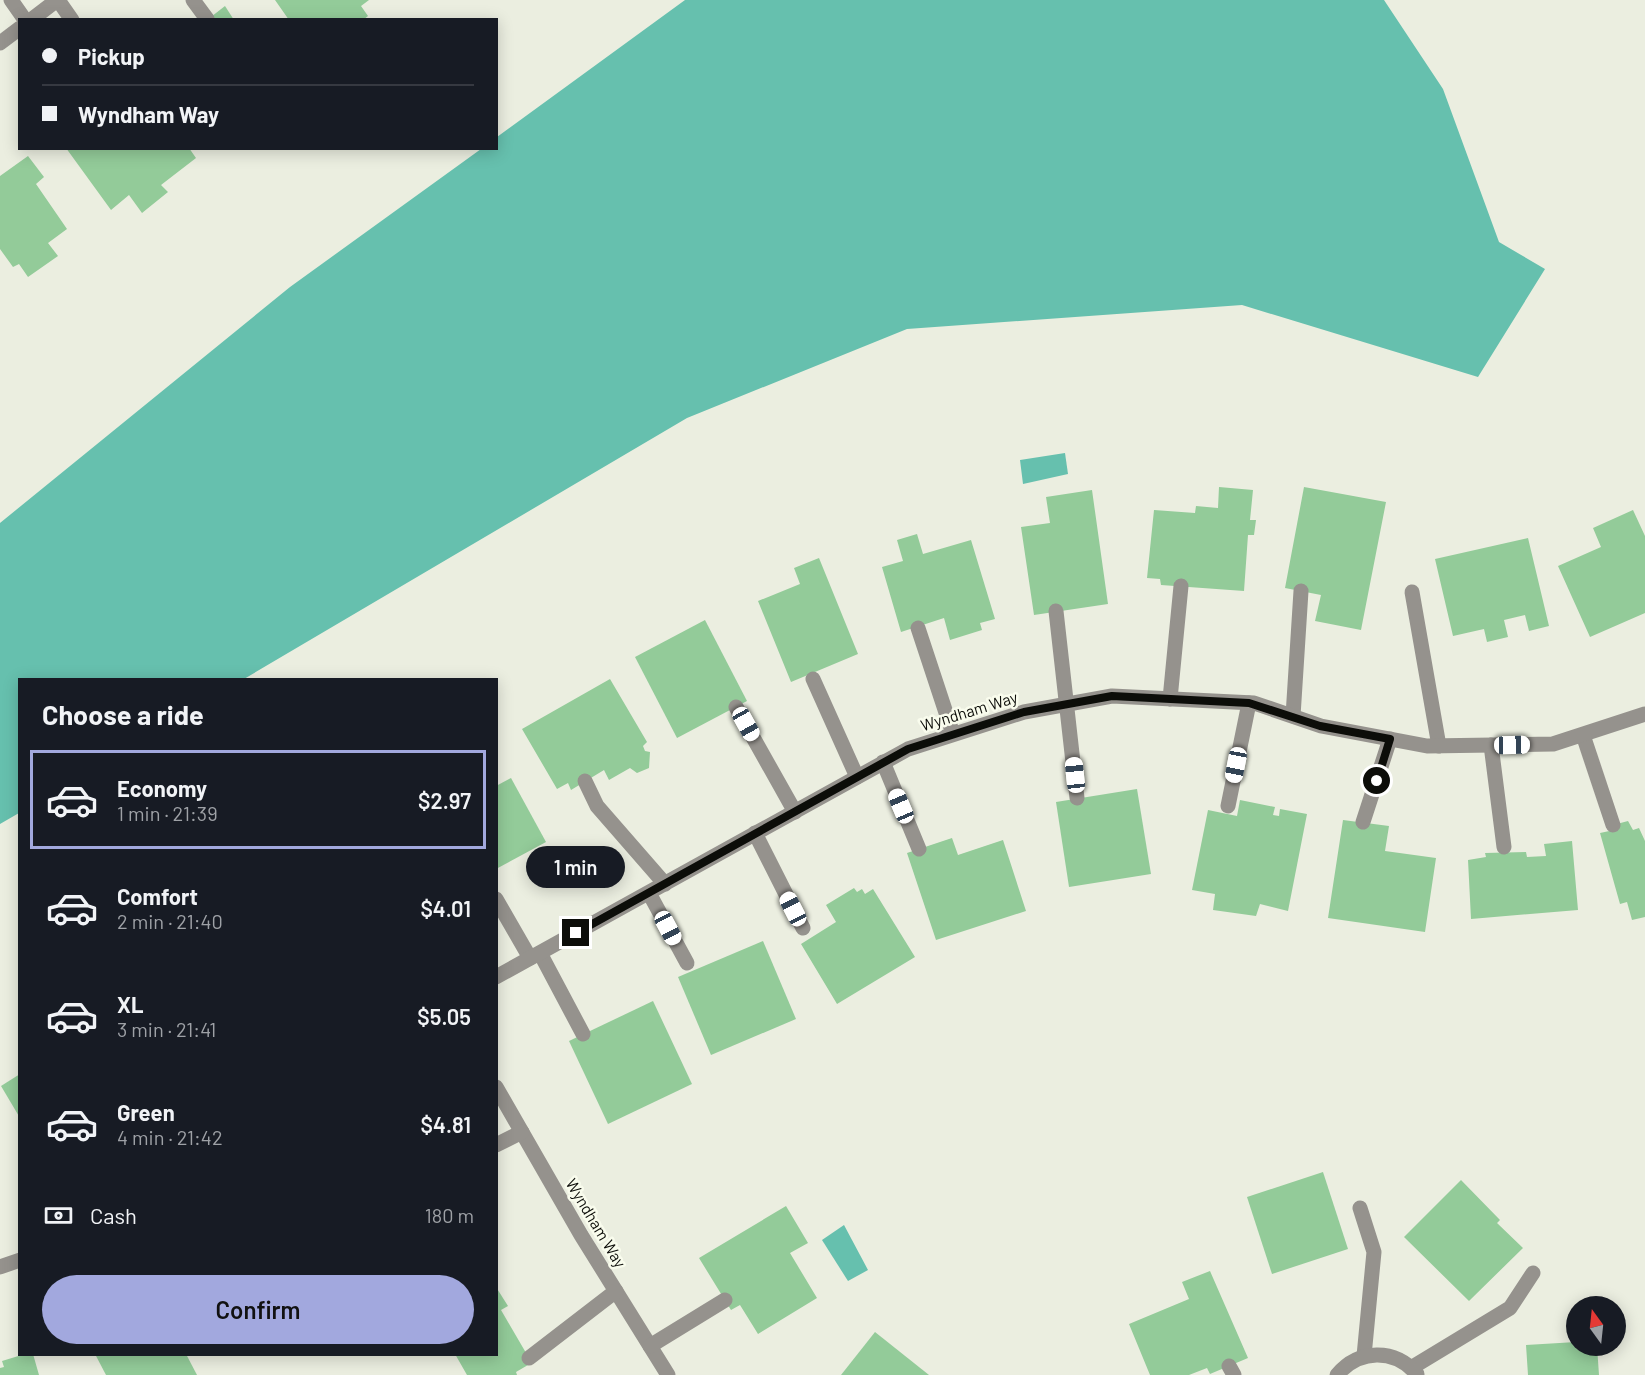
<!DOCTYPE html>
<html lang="en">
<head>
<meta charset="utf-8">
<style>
  :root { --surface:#171b24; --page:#20242c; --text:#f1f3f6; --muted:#9ea1a6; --line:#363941; --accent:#a2a8de }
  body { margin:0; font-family:Barlow,sans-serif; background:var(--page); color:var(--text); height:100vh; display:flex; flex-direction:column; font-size:22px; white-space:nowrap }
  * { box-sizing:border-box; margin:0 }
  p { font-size:20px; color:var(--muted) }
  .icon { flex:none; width:33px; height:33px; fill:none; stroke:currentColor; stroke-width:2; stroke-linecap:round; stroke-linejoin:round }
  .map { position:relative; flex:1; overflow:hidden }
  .panel { position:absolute; left:18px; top:678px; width:480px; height:678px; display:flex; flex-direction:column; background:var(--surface); border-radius:0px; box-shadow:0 3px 15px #0003 }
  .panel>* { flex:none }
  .hud { position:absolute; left:18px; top:18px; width:480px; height:132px; border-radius:0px; box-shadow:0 3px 15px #0003; display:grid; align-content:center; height:132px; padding:0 24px; background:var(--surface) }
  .needle { width:39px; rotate:345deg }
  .buttons { position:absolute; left:1566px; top:1296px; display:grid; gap:12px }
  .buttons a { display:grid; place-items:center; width:60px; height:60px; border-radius:50%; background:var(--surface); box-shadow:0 3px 15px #0003; font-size:30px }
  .end { position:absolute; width:27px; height:27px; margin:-14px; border:8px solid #0c0d09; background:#fff; box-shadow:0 0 0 3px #fff }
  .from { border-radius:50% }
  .bubble { position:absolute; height:42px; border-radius:21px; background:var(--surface); box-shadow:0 3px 15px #0003; font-size:20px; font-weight:600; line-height:42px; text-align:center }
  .car { position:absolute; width:18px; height:36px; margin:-18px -9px; border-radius:8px; box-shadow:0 0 4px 2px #0007; background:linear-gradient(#fff 24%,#345 0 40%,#fff 0 76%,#345 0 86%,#fff 0) }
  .hud b { display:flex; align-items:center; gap:21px; height:57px; font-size:22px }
  .hud b+b { border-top:2px solid var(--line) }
  .hud i { width:15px; height:15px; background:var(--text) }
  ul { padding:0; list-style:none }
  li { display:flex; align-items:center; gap:18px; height:99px; margin:0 12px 9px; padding:0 12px; border:3px solid transparent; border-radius:0px }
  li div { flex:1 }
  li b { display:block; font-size:22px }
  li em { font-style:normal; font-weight:600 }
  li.active { border-color:var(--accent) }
  li>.icon { width:54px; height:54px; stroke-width:1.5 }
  h2 { padding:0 24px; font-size:27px; line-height:72px }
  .pay { display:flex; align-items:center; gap:15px; height:66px; padding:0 24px; font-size:22px }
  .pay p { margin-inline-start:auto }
  .action { display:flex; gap:12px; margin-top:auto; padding:12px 24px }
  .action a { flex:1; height:69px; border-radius:36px; background:var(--accent); color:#111; font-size:24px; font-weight:600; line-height:69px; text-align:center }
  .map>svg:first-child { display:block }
  .water { fill:#66c0ae }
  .building { fill:#93cb99 }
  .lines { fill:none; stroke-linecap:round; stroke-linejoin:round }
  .minor { stroke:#95928d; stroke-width:15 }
  .route { stroke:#0c0d09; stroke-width:8 }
  .labels { text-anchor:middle; stroke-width:5; stroke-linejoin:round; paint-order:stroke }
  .street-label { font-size:16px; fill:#0c0d09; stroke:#f9fced }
</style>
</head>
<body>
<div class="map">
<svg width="1645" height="1375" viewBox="0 0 1645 1375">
  <rect width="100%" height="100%" fill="#ebeee0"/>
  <g class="water">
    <path d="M685,0h699l59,89 56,153 46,27 -67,108 -236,-72 -335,24 -220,89 -443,261 -224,1 -1,133 -19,11v-301l290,-236 191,-138 15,-1 1,-11z"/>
    <path d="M1065,453l3,21 -45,10 -3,-24z"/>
    <path d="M844,1225l24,45 -20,11 -26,-41z"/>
  </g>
  <g class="building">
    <path d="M275,0h94l-8,6 7,10 -5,4h-74z"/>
    <path d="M225,6l9,14h-27z"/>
    <path d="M66,148h123l7,10 -35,27 7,7 -26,21 -13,-18 -18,15z"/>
    <path d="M28,156l16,21 -8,7 31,45 -19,14 10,13 -30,21 -9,-13 -6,3 -13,-18v-73z"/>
    <path d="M1219,487l34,3 -3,30h6l-2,15h-6l-4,56 -83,-6 -1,-6 -13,-1 7,-68 41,3 1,-7 22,2z"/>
    <path d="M1304,487l82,15 -25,128 -46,-9 6,-26 -36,-7z"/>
    <path d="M1092,490l16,114 -74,11 -13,-88 29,-4 -4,-26z"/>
    <path d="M1633,510l12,26v77l-55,24 -32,-71 43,-19 -8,-19z"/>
    <path d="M917,534l6,20 48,-14 24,79 -15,4 2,7 -32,10 -6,-22 -43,14 -19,-65 21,-6 -6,-21z"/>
    <path d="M1528,538l21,88 -20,5 -4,-16 -21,5 4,17 -21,5 -3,-13 -31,7 -18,-77z"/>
    <path d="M819,558l39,96 -67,28 -33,-81 42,-17 -6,-16z"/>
    <path d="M705,620l42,81 -70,37 -42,-81z"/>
    <path d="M610,679l37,63 -4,4 2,5 5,1 -1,16 -12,5 -7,-5 -21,12 -5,-10 -33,20 -3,-7 -11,6 -35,-60z"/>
    <path d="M511,778l35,64 -50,27v-83z"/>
    <path d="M1137,789l14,85 -82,13 -13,-85z"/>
    <path d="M1240,800l35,7 -2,8 6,1 1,-7 27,5 -19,97 -28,-7 -4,12 -43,-6 2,-16 -23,-4 16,-80 29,6z"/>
    <path d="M1343,820l46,6 -4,25 51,7 -11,74 -97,-14z"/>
    <path d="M1628,821l5,9 6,-2 6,13v76l-13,3 -5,-18 -7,2 -20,-71 14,-3 -1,-5z"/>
    <path d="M952,838l6,17 45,-15 23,71 -90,29 -29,-87z"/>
    <path d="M1572,841l6,69 -107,9 -3,-59 18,-3 -1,-4 41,-1 1,5 19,-1 -2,-12z"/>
    <path d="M854,888l3,4 5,-3 3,5 8,-5 42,68 -78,47 -36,-60 35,-22 -10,-17z"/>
    <path d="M763,941l33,78 -85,36 -33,-78z"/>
    <path d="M653,1001l39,83 -84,40 -39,-83z"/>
    <path d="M20,1074v44l-19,-32z"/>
    <path d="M1323,1172l25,77 -76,25 -25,-77z"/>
    <path d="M1461,1180l39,40 -3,3 26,25 -54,53 -65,-64z"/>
    <path d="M786,1206l22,37 -18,10 27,45 -59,36 -18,-29 -9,5 -32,-52z"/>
    <path d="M1210,1271l38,87 -38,16 -3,-6 -18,7h-39l-21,-51 60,-25 -7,-17z"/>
    <path d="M496,1287l12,19 -7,4 28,48 -1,7 -12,7 1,3h-50l-12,-21h41z"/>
    <path d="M875,1332l54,43h-88z"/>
    <path d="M1576,1342v4h21l2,29h-71l-2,-30z"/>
    <path d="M25,1354h8l6,21h-39v-7l4,-1 -2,-6z"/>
    <path d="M95,1354h91l11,21h-91z"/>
  </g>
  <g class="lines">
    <g class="minor">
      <path d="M11,0l14,20"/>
      <path d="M58,0l14,20"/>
      <path d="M193,0l14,19"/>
      <path d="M31,20l26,-20"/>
      <path d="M0,43l20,-15"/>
      <path d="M1412,592l27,154"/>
      <path d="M1056,611l21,187"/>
      <path d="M918,628l35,106"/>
      <path d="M813,679l44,98"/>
      <path d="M1170,699l11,-113"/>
      <path d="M736,707l59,105"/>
      <path d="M1293,716l8,-125"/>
      <path d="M1583,735l30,90"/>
      <path d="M1491,745l13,102"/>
      <path d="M883,762l36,87"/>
      <path d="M585,781l12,25 68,78"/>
      <path d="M1228,806l21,-103"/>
      <path d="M1363,822l27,-83"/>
      <path d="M755,833l48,95"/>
      <path d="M649,893l38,70"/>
      <path d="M496,899l34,59"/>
      <path d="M540,953l43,81"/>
      <path d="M496,977l412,-228 116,-37 88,-16 142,7 67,23 106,20 126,-2 92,-30"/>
      <path d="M496,1087l85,148 87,140"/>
      <path d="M496,1145l26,-13"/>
      <path d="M1360,1208l14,44 -10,104"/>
      <path d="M0,1267l20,-7"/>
      <path d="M650,1346l75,-46"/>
      <path d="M529,1358l87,-67"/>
      <path d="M1229,1366l5,9"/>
      <path d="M1411,1368l99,-60 23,-35"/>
      <path d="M1337,1375c22,-26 57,-27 80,-1"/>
    </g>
  </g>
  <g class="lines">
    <path class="route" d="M576,933l332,-184 116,-37 88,-16 137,7 71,23 70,13 -13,42"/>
  </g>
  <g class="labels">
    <g class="street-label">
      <text transform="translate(969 711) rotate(-17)" y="6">Wyndham Way</text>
      <text transform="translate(596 1223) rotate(59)" y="6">Wyndham Way</text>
    </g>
  </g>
</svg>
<div class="buttons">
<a><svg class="needle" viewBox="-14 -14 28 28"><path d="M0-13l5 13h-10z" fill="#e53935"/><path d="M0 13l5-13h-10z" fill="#9ea1a6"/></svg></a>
</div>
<i class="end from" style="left:1377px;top:781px"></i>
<i class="end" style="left:576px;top:933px"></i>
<div class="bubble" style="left:526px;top:846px;width:99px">1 min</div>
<i class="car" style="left:746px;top:724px;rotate:151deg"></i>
<i class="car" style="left:1512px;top:745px;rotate:89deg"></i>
<i class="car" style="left:1236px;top:765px;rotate:191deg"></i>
<i class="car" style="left:1075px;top:775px;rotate:354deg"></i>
<i class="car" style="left:901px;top:806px;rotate:337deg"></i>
<i class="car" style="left:793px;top:909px;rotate:333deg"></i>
<i class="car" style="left:668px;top:928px;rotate:152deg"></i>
<div class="hud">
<b><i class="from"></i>Pickup</b>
<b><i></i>Wyndham Way</b>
</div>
<section class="panel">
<h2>Choose a ride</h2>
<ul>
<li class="active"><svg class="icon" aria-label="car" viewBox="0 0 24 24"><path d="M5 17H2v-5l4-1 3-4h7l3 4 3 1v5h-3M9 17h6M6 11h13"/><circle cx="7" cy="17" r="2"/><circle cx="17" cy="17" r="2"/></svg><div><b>Economy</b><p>1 min · 21:39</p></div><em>$2.97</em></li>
<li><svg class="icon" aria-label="car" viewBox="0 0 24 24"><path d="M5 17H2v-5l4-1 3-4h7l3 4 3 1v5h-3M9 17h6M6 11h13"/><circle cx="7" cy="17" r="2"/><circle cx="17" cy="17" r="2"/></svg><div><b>Comfort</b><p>2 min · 21:40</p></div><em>$4.01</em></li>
<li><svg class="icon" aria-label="car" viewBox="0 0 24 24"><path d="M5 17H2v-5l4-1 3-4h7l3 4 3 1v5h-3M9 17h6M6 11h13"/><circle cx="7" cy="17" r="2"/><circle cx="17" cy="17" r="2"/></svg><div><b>XL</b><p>3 min · 21:41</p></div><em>$5.05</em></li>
<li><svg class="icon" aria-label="car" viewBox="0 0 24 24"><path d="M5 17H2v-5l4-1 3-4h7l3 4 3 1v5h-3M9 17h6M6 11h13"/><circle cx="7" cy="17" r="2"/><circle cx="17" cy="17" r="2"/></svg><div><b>Green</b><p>4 min · 21:42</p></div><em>$4.81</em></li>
</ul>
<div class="pay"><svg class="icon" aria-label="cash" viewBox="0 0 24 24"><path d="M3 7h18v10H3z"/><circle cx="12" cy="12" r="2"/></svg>Cash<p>180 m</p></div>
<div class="action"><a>Confirm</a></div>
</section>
</div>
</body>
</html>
